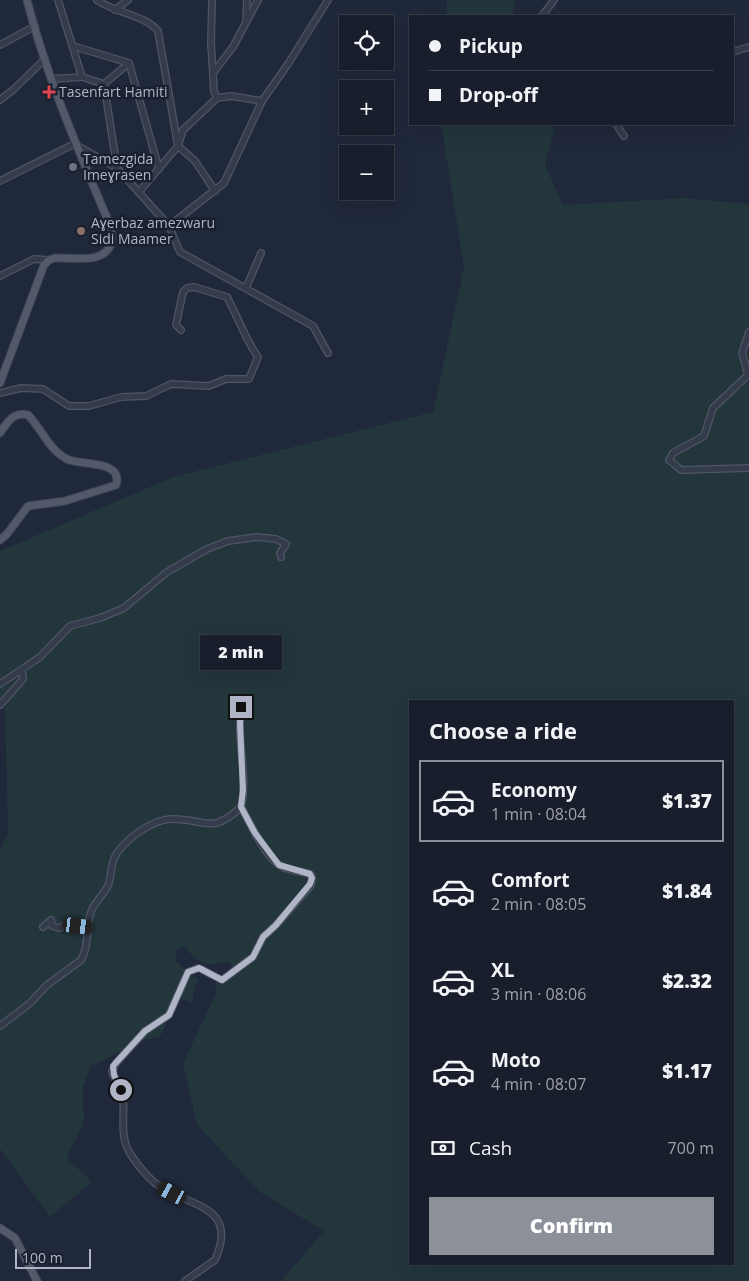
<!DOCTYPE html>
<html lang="en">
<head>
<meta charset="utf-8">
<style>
  :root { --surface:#181e2c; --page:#212734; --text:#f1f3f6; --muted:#9fa2a9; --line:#363c48; --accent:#8c9099 }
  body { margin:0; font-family:"Open Sans",sans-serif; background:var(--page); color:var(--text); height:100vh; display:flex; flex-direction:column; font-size:19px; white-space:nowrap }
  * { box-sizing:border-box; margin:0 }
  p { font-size:16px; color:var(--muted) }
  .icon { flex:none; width:28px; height:28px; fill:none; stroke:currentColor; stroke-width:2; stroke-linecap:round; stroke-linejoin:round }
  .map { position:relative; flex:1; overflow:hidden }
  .details { position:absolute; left:409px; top:700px; width:325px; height:565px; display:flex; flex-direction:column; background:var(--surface); border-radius:0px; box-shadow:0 5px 20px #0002,0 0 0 1px var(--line) }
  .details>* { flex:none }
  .hud { position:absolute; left:409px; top:15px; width:325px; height:110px; border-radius:0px; box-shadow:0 5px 20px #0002,0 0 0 1px var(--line); display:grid; align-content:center; height:110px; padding:0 20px; background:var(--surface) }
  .tools { position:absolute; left:339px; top:15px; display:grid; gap:10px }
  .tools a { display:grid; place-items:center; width:55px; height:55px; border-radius:0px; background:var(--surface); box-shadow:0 5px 20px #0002,0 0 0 1px var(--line); font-size:25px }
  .scale { position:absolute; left:15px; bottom:12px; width:76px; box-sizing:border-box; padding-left:5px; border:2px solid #afb5c7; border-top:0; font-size:14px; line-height:18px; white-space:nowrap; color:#afb5c7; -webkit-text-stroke:4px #1a202f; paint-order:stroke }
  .end { position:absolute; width:22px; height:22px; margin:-11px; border:6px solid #afb5c7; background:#111; box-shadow:0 0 0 2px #111 }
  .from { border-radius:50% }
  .bubble { position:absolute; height:35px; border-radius:0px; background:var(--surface); box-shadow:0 5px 20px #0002,0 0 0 1px var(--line); font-size:16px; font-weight:800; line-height:35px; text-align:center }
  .car { position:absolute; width:15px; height:30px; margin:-15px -8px; border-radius:6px; box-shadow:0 0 4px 1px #0007; background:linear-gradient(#222 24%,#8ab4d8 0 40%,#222 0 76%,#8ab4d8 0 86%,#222 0) }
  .hud b { display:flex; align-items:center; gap:18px; height:48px; font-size:19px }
  .hud b+b { border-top:1px solid var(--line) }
  .hud i { width:12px; height:12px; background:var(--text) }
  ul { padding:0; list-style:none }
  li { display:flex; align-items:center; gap:15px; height:82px; margin:0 10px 8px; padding:0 10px; border:2px solid transparent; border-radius:0px }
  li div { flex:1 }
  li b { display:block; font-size:19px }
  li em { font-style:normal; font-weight:800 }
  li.selected { border-color:var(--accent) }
  li>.icon { width:45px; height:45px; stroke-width:1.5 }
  h2 { padding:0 20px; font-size:22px; line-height:60px }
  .pay { display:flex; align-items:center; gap:12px; height:55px; padding:0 20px; font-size:19px }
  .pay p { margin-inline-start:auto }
  .button { display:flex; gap:10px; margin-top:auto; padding:10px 20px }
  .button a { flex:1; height:58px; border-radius:0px; background:var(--accent); color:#fff; font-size:20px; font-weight:800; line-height:58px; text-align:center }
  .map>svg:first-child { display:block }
  .green { fill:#22363c; fill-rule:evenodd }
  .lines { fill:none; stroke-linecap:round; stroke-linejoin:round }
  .minor-casing { stroke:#4f5566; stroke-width:8 }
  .major-casing { stroke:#3d4454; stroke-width:9 }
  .minor { stroke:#343b4b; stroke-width:5.5 }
  .major { stroke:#52596b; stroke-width:7 }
  .route { stroke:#afb5c7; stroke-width:6 }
  .health-dot { fill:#e0444e; stroke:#1a202f; stroke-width:2 }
  .worship-dot { fill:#6b7280; stroke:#1a202f; stroke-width:2 }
  .education-dot { fill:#8d6e63; stroke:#1a202f; stroke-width:2 }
  .labels { text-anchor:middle; stroke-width:5; stroke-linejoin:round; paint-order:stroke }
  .poi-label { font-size:14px; fill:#afb5c7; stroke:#1a202f; text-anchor:start }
</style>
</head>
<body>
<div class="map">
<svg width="749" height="1281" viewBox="0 0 749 1281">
  <rect width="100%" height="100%" fill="#20283b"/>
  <g class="green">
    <path d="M447,0h68l-3,16h-66z"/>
    <path d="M441,124h105l9,4 -10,36 18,41 121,-7 65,6v1077h-468l43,-50 -64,-39 -63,-67 -14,-62 33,-70v-13l18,-10 -5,-9c-23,7 -30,3 -45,-15l-8,6v9l9,9 4,8 6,-1 5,4 -6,4 -1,18 -12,-4 -21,37 -19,5 -51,26 -7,21 1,35 -17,35 25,24 -42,35 -50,-68v-299l8,-17 -3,-127 -5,-9v-146l173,-74 260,-65 31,-145zM410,701h322v563h-322z"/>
  </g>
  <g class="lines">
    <g class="minor-casing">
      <g id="minor">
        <path d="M97,0c18,13 48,15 61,31l20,115 17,15 20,30"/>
        <path d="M212,0l-1,43 3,48 3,7"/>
        <path d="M115,10l13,-10"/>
        <path d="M542,16l12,-16"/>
        <path d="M246,21l1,-21"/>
        <path d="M0,45l35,-19"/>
        <path d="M73,46l56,17 30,106"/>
        <path d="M732,52l17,-5"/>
        <path d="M213,73l20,-26 25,-47"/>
        <path d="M82,77l22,7 13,84"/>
        <path d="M51,79l31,-2 -24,-77"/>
        <path d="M104,84l25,-21"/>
        <path d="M0,100l14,-11 31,-30"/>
        <path d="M616,124l8,12"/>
        <path d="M0,181l74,-37 43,24 52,58 55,-43 38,-82 26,-37 40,-64"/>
        <path d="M139,192l39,-46 5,-16 34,-32 14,-2 31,5"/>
        <path d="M169,226l11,26 133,74 15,27"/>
        <path d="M0,276l34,-17 15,1"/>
        <path d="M246,288l15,-35"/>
        <path d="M749,332l-7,21 6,22 -35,33 -9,28 -31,17 -4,7 12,10 68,-2"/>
        <path d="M0,393l21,-5 22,1 26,17h20l32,-9 25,-1 25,-12 38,2 17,-7h23l9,-22c-13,-18 -20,-40 -31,-60l-33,-10 -7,1 -4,4 -7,33 5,5"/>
        <path d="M0,684l40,-27 30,-31 30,-8 24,-10 43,-36 40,-23 21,-8 29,-4 19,2 10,5 -6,9 1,4"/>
        <path d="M0,705l23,-26 -1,-9"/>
        <path d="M43,927l8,-7 1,6 7,2 10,-4 20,3"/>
        <path d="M0,1026l29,-22 18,-19 34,-25c8,-13 5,-30 9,-45 3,-13 15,-20 19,-32 3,-10 1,-20 8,-30 11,-15 34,-33 54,-34 33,-1 40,17 70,-12 8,-34 -7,-71 2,-105"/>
        <path d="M185,1281l30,-21c23,-52 -20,-53 -53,-72 -13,-8 -23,-21 -31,-33 -12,-18 -6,-37 -8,-56 0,-10 -8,-18 -11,-28l4,-8 29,-32 24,-16 19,-43 11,-4 23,12 31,-23 10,-20 13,-12 35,-40 1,-8 -2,-3c-9,-3 -18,-3 -27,-7 -18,-8 -32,-43 -42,-60"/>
      </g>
    </g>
    <g class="major-casing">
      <g id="major">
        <path d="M0,383l44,-118 5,-5 6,-2c16,-1 44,6 54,-10 8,-13 -3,-32 -8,-44 -28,-67 -56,-133 -74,-204"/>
        <path d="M0,433c7,-10 13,-22 28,-18 14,14 22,37 41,45 14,5 55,1 47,25l-51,16 -37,5 -21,28 -7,6"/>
        <path d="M0,1228l15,10 22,43"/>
      </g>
    </g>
    <use href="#minor" class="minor"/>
    <use href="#major" class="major"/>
  </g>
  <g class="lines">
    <path class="route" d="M121,1090l-7,-15 -1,-9 32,-35 24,-16 19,-43 11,-4 23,12 31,-23 10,-20 13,-12 34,-41 2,-6 -2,-4 -31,-9 -24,-32 -14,-26 2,-17 -3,-66 1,-17"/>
  </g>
  <path class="health-dot" d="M46.5 84.5h5v5h5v5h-5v5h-5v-5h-5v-5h5z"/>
  <circle class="worship-dot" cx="73" cy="167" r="5"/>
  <circle class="education-dot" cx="81" cy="231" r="5"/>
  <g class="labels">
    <g class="poi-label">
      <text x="59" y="97">Tasenfart Hamiti</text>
      <text x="83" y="164">Tamezgida<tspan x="83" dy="16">Imeɣrasen</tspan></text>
      <text x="91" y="228">Aɣerbaz amezwaru<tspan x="91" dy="16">Sidi Maamer</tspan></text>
    </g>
  </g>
</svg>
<div class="tools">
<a><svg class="icon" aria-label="locate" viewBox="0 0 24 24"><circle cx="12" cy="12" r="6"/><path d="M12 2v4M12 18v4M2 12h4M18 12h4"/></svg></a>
<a>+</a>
<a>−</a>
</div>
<div class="scale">100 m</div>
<i class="end from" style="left:121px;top:1090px"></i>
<i class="end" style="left:241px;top:707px"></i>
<div class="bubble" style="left:200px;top:635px;width:82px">2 min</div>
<i class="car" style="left:78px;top:926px;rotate:97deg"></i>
<i class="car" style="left:172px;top:1193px;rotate:298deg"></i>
<div class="hud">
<b><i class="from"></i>Pickup</b>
<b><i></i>Drop-off</b>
</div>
<section class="details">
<h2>Choose a ride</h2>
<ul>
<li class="selected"><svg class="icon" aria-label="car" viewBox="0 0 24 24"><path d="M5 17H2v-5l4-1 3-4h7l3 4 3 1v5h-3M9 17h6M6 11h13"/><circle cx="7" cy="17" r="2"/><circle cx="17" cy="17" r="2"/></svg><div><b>Economy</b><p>1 min · 08:04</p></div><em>$1.37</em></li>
<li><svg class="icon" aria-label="car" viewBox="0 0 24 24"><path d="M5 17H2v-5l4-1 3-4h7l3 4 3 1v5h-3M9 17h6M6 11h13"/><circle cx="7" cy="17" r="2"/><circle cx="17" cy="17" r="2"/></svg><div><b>Comfort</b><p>2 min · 08:05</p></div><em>$1.84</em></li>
<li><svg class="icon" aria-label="car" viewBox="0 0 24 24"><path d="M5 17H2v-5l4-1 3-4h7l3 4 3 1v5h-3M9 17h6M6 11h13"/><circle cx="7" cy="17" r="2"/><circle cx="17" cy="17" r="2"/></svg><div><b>XL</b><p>3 min · 08:06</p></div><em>$2.32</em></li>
<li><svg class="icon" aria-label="car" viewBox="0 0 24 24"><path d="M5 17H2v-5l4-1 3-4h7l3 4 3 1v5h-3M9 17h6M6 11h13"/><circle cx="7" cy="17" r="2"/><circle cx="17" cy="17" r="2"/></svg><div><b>Moto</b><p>4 min · 08:07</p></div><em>$1.17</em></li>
</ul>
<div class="pay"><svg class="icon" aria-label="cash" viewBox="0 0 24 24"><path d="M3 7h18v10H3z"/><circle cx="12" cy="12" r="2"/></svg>Cash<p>700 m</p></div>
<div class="button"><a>Confirm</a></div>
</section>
</div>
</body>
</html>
